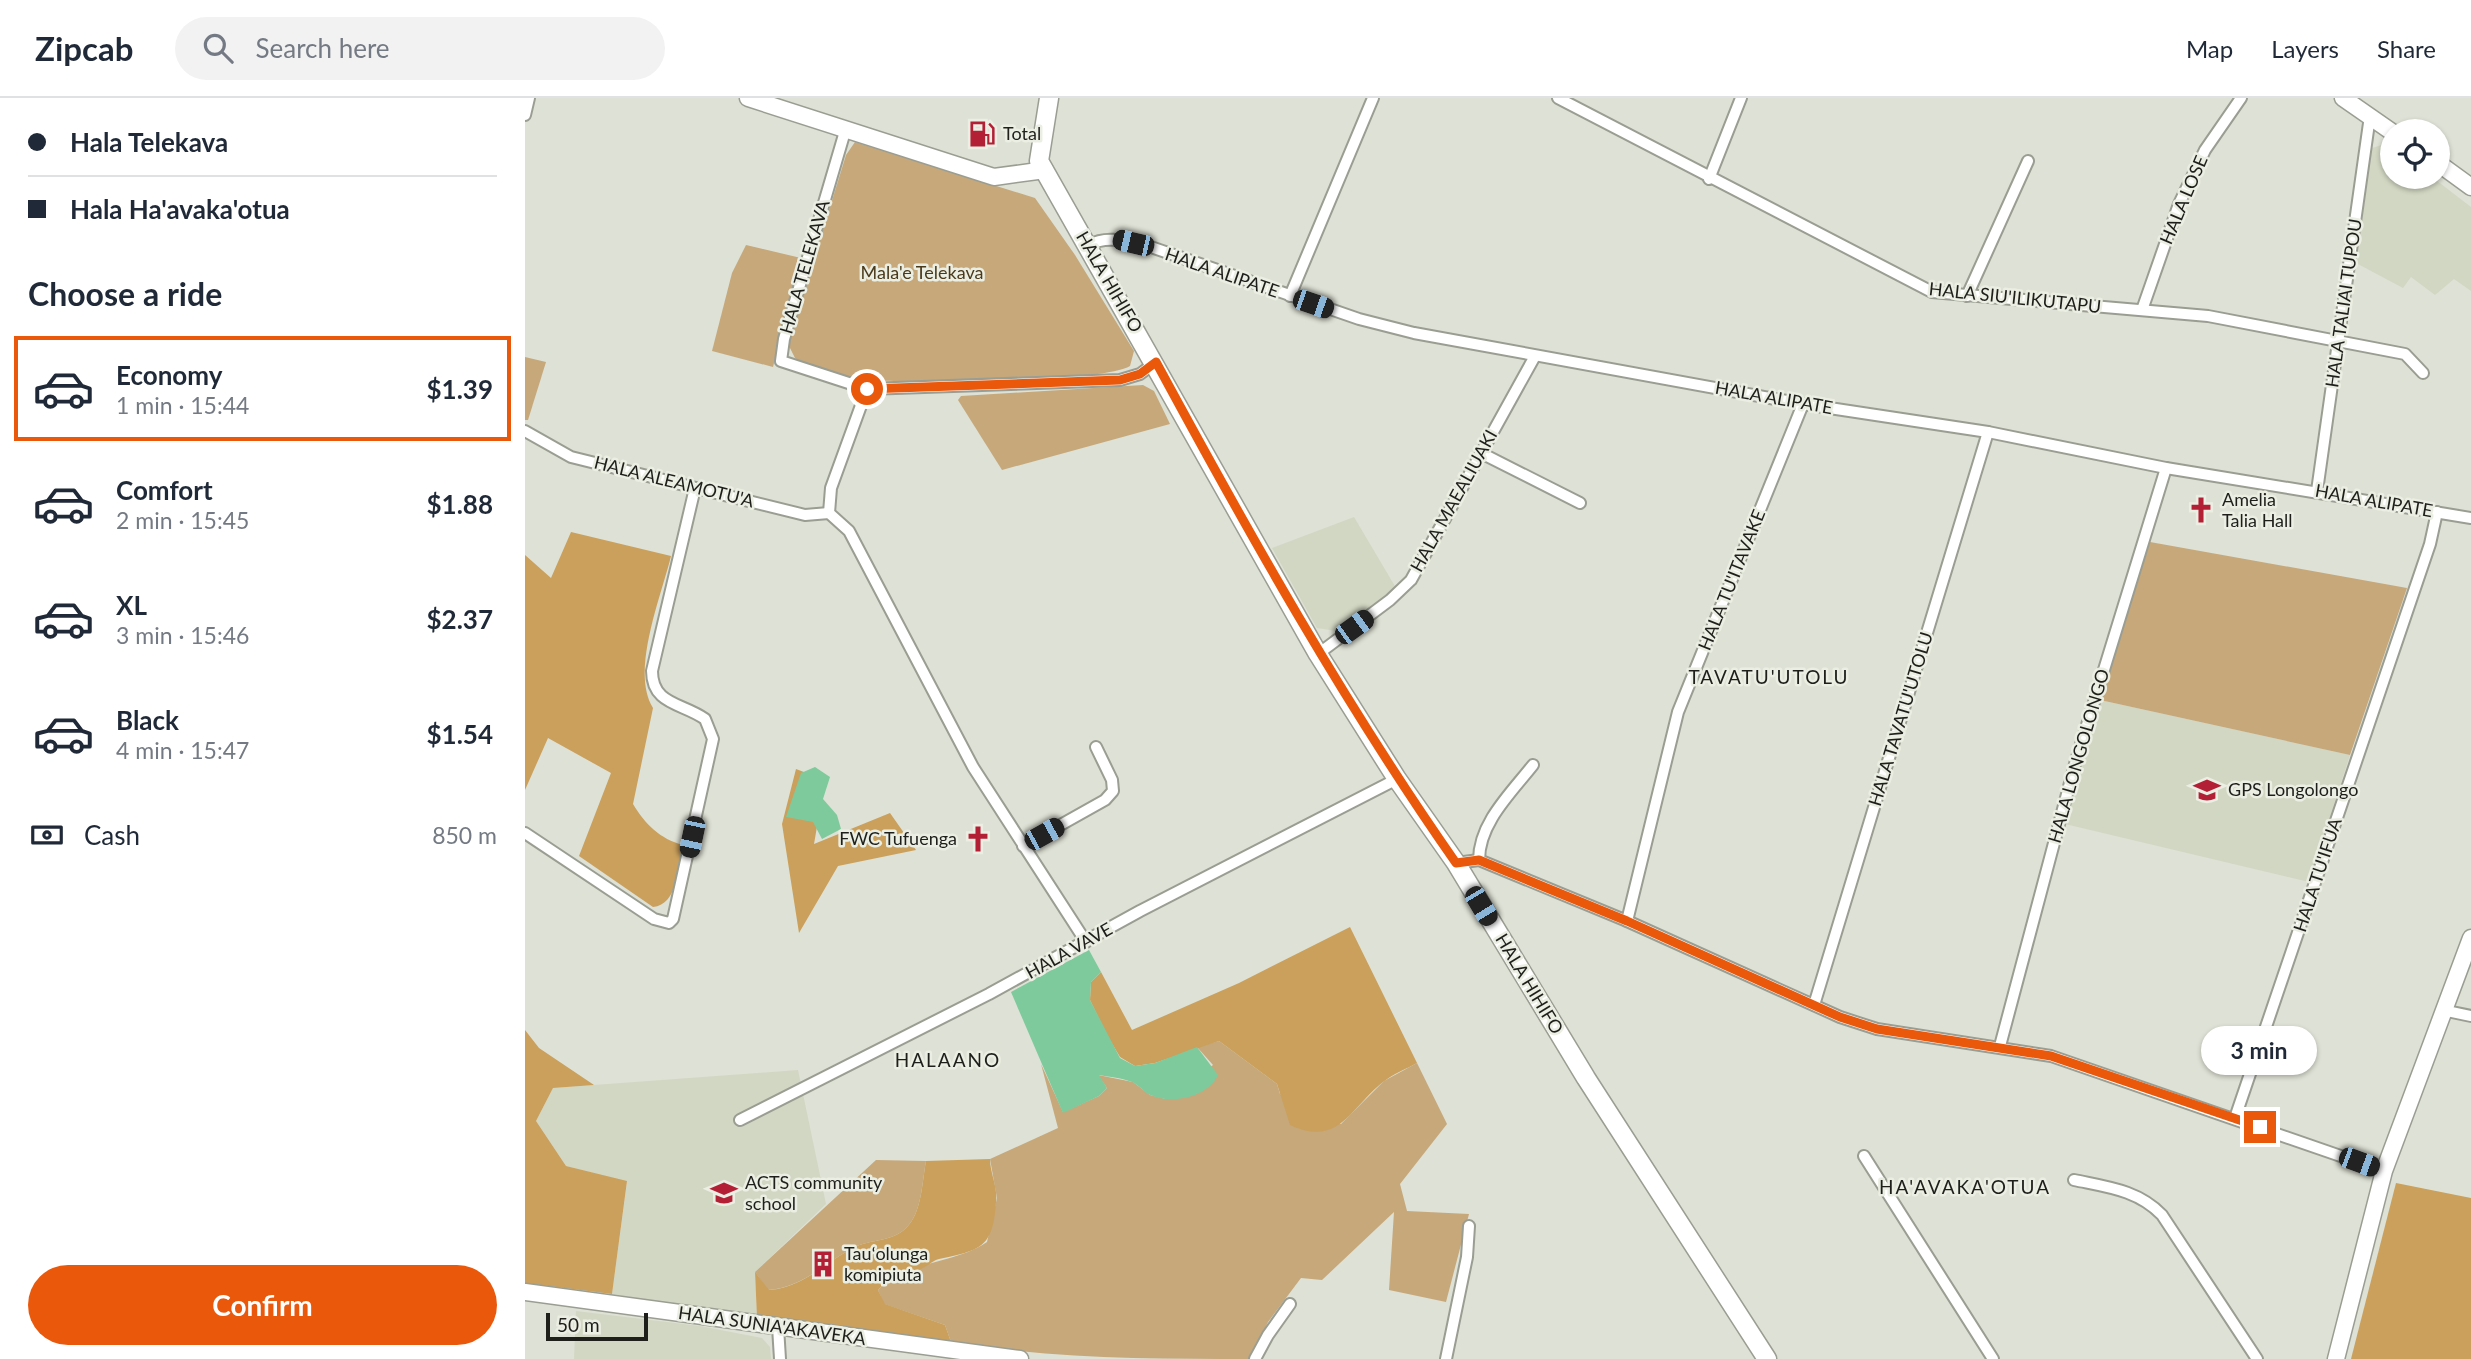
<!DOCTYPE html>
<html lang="en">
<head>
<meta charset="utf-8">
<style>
  :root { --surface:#fff; --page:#f2f2f3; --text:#1f2937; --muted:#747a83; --line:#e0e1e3; --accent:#ea580c }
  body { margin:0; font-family:Lato,sans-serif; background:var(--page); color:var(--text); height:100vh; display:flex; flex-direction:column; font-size:26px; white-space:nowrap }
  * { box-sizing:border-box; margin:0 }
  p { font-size:23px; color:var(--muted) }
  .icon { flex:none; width:38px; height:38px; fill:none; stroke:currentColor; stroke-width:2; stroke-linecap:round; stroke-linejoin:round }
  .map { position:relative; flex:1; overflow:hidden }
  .side { display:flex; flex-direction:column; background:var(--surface); width:525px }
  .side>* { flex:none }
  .hud { display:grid; align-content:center; height:154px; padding:0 28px; background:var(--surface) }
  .buttons { position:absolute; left:1855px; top:21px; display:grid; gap:14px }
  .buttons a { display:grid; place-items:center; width:70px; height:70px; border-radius:50%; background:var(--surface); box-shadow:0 2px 5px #0004; font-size:35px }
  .scale { position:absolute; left:21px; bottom:18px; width:102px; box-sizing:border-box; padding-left:7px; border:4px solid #1e1f1b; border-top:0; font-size:19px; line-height:24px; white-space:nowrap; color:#1e1f1b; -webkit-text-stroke:5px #ebeee2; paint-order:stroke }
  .end { position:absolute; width:32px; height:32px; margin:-16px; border:9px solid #ea580c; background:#fff; box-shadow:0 0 0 4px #fff }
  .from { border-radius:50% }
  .bubble { position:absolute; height:49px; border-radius:24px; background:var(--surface); box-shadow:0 2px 5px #0004; font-size:23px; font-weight:700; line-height:49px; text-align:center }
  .car { position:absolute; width:21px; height:42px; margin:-21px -10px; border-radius:9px; box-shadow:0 0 5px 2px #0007; background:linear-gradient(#222 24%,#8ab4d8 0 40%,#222 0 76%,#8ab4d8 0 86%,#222 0) }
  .hud b { display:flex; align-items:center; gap:24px; height:66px; font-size:26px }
  .hud b+b { border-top:2px solid var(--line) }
  .hud i { width:18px; height:18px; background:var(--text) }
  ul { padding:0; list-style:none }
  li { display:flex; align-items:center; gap:21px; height:105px; margin:0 14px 10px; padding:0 14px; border:4px solid transparent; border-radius:0px }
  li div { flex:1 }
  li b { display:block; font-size:26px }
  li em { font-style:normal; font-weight:700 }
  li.active { border-color:var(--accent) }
  li>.icon { width:63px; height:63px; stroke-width:1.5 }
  h2 { padding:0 28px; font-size:32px; line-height:84px }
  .pay { display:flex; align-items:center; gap:18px; height:77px; padding:0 28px; font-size:26px }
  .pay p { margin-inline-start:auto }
  .button { display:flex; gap:14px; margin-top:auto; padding:14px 28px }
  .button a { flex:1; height:80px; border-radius:42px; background:var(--accent); color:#fff; font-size:28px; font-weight:700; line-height:80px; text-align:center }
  header { display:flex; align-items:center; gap:42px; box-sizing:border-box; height:98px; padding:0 35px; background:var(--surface); border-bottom:2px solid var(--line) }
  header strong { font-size:33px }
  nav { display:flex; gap:38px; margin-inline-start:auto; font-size:24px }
  .search { width:490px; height:63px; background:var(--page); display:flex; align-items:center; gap:18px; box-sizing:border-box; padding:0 24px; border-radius:38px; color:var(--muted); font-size:26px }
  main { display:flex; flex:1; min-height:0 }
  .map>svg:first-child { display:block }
  .built { fill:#d2d7c3 }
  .green { fill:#c6a87b }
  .forest { fill:#caa05c }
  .water { fill:#7eca9c }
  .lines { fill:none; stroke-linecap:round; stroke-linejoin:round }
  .street-casing { stroke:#9a9d92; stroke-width:14 }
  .secondary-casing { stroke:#9a9d92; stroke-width:19 }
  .primary-casing { stroke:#9a9d92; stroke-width:21 }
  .street { stroke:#fff; stroke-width:10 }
  .secondary { stroke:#fff; stroke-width:16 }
  .primary { stroke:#fff; stroke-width:18 }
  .route { stroke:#ea580c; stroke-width:9 }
  .labels { text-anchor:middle; stroke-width:5; stroke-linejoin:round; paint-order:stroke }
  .poi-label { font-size:18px; fill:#1e1f1b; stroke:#ebeee2; text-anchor:start }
  .street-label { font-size:18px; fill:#1e1f1b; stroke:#ebeee2 }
  .park-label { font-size:18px; fill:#4b391b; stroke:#ebeee2 }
  .neighbourhood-label { font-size:19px; letter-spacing:2px; fill:#1e1f1b; stroke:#ebeee2 }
</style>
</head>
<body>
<header>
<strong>Zipcab</strong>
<div class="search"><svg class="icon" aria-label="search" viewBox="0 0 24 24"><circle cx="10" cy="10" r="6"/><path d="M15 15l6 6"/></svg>Search here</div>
<nav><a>Map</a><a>Layers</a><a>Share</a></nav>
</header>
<main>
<section class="side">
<div class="hud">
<b><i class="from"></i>Hala Telekava</b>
<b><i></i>Hala Ha'avaka'otua</b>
</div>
<h2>Choose a ride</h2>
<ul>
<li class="active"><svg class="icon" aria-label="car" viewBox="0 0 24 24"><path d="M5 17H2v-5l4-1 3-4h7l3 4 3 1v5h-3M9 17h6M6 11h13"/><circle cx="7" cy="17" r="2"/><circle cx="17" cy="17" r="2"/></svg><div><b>Economy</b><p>1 min · 15:44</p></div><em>$1.39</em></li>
<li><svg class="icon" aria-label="car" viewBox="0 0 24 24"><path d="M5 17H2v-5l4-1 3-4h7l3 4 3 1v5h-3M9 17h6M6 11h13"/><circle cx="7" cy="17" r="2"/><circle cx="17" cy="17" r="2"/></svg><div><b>Comfort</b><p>2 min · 15:45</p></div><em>$1.88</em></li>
<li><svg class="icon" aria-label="car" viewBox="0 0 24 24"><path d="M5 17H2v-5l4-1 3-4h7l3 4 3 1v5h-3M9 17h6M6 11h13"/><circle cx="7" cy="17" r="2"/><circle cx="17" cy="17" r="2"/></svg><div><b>XL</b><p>3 min · 15:46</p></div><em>$2.37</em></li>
<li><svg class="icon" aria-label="car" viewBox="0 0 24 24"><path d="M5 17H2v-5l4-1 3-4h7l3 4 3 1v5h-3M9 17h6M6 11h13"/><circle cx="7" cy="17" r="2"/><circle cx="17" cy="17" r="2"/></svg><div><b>Black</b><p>4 min · 15:47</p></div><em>$1.54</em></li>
</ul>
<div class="pay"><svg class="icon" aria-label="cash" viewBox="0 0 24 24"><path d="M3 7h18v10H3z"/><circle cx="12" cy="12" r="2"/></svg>Cash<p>850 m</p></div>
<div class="button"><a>Confirm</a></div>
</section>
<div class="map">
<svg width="1946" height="1261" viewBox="0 0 1946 1261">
  <rect width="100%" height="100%" fill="#dee1d5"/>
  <g class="built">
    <path d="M1863,45l4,3v31h40l39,30v84l-17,-12 -19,16 -24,-18 -8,11 -47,-25 16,-115z"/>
    <path d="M829,419l45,76 -63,38 -19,-3 -45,-80z"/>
    <path d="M1575,602l250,55 -41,127 -244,-58z"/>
    <path d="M273,972l28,134 -71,68 2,46 -145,-24 15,-112 -61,-16 -30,-45 17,-33z"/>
    <path d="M51,1213l124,15 62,12 8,9 1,12h-197z"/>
  </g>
  <g class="green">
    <path d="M330,44l180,56 40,57 59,96 -4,15c-28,17 -222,17 -264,14 -17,-1 -58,-13 -71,-22l-7,-14 58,-189z"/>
    <path d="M221,147l55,13 -28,109 -61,-16 20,-78z"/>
    <path d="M0,259l21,5 -18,58h-3z"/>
    <path d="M618,287l11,6 16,33 -168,46 -44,-70 3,-4z"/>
    <path d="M1625,444l257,46 -57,167 -250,-55z"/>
    <path d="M694,943l58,43 3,10 61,30 43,-43 33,-18 30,61 -47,60 7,27 62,3 -23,88 -57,-12 5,-78 -72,68 -21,-2 -33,44 -17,37c-101,0 -200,0 -300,-17l-6,-17 -61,-21 -6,-14c28,-30 75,-25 109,-48l10,-44 -7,-39 68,-31 -17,-64 22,48 36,-16 8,-8 -9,-13 35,7 17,13 16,4 47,-34 -16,-18z"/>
    <path d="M351,1062l50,1c-4,21 -4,52 -20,67 -14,14 -35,11 -51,19 -30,15 -52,41 -87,43l-13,-18z"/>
  </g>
  <g class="forest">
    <path d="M46,434l100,24c-10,41 -41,116 -18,152l-20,96c12,20 27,35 50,41 -5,21 -5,60 -30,62l-74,-51 32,-83 -63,-35 -23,52v-235l26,23z"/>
    <path d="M271,671l29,11 -11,64 76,-31 26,37 -78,16 -39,67 -17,-109z"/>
    <path d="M825,829l67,136c-11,6 -24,11 -34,19 -33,26 -44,66 -93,43l-13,-41 -58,-43 -64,22 -20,3 -15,-9 -13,-22 -17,-35 1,-18 10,-10 31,58 107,-47z"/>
    <path d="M0,932l14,18 55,37 -41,3 -17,33 30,45 61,15 -15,113 -87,-11z"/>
    <path d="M465,1061c0,14 8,28 6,43 -3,47 -16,48 -57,57 -5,1 -9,5 -14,8 -20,10 -29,4 -47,23l7,14 60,21 6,17 -194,-24 -2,-46 14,18c34,-2 56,-28 86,-43 16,-8 37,-5 51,-19 16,-15 16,-46 20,-67z"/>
    <path d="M1871,1085l75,15v161h-120z"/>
  </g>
  <g class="water">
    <path d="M290,669l15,10 -7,22 14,16 4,14 -19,10 -9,-17 -27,-5 15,-44z"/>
    <path d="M564,852l12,22 -10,10 -1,18 30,58 15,8 20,-3 42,-16 21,28c-10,22 -46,30 -68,20 -6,-3 -11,-10 -18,-13 -10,-4 -22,-5 -33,-7l8,13 -8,8 -36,17 -52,-121z"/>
  </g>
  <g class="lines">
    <g class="street-casing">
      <g id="street">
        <path d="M1033,0l374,194 276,24 197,38 18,19"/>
        <path d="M0,17l4,-17"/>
        <path d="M321,30l-62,211 -3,22 86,28 253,-9 20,-6 16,-12"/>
        <path d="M1184,81l32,-81"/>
        <path d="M564,147c20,-11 41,-2 62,2l208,72 55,14 389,71 185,28 178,36 305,50"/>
        <path d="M765,198l83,-198"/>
        <path d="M1442,198l61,-135"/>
        <path d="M1617,212l37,-106 26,-54 36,-52"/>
        <path d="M342,291l-36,99 -2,25 20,18 124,236 113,175"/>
        <path d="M0,333l46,26 234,58 24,-2"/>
        <path d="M956,355l99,50"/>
        <path d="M1792,393l53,-375"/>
        <path d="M793,556l72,-54 21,-20 124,-224"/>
        <path d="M0,735l129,86 15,4 4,-4 40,-180 -8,-20c-22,-16 -53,-14 -53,-48l43,-183"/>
        <path d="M498,748l82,-46 8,-9 -1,-11 -16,-33"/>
        <path d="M954,762c0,-37 32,-67 54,-95"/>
        <path d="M931,765l23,-3 148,61 213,96 37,12 174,27 333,115"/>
        <path d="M1102,823l51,-209 125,-308"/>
        <path d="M1289,907l174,-573"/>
        <path d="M1917,912l29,6"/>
        <path d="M1475,948l75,-282 91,-296"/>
        <path d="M1710,1020l195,-574 7,-32"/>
        <path d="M215,1022l249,-126 151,-83 257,-132"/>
        <path d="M1339,1058l129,203"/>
        <path d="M1549,1082c33,7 64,10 88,35l95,144"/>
        <path d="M253,1229l2,32"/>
        <path d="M730,1261l13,-24 22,-31"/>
        <path d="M921,1261l21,-102 2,-31"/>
      </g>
    </g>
    <g class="secondary-casing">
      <g id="secondary">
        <path d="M223,0l246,79 51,-7"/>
        <path d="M1818,0l49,34"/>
        <path d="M1913,65l33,24"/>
        <path d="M0,1194l495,67"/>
        <path d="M1811,1261l48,-188 87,-233"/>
      </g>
    </g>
    <g class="primary-casing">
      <path id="primary" d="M524,0l-10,63 279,493 79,125 59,84 130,215 181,281"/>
    </g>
    <use href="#street" class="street"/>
    <use href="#secondary" class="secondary"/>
    <use href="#primary" class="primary"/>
  </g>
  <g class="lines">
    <path class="route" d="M342,291l253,-9 20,-6 16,-12c93,172 188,341 300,501l23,-3 148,61 213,96 37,12 174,27 209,71"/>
  </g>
  <defs>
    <g id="fuel-bare" transform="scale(2.1)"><path d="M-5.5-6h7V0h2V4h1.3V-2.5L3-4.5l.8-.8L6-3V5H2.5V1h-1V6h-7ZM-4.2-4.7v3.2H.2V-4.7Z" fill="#b32036" stroke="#ebeee2" stroke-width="2.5" paint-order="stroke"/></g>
    <g id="church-bare" transform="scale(2.1)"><path d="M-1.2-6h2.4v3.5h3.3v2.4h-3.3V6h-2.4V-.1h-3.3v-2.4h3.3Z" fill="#b32036" stroke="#ebeee2" stroke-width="2.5" paint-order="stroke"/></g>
    <g id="school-bare" transform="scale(2.1)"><path d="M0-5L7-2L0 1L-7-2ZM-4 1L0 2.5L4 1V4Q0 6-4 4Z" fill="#b32036" stroke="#ebeee2" stroke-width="2.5" paint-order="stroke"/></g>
    <g id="building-bare" transform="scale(2.1)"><path d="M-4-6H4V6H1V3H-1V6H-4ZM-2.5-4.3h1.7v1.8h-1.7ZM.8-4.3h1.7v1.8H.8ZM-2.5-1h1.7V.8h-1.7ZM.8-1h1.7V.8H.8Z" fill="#b32036" stroke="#ebeee2" stroke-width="2.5" paint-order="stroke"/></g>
  </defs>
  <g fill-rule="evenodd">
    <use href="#fuel-bare" x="457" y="36"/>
    <use href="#church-bare" x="1676" y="412"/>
    <use href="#school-bare" x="1682" y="692"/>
    <use href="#church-bare" x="453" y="741"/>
    <use href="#school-bare" x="199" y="1095"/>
    <use href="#building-bare" x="298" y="1166"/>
  </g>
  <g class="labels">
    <g class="poi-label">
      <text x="478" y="42">Total</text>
      <text x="1697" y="408">Amelia<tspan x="1697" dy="21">Talia Hall</tspan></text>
      <text x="1703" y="698">GPS Longolongo</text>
      <text x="432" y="747" text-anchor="end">FWC Tufuenga</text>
      <text x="220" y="1091">ACTS community<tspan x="220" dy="21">school</tspan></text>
      <text x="319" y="1162">Tauʻolunga<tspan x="319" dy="21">komipiuta</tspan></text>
    </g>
    <g class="street-label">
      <text transform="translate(1659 102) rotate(-67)" y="6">HALA LOSE</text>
      <text transform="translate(280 169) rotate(-74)" y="6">HALA TELEKAVA</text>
      <text transform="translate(697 175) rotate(19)" y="6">HALA ALIPATE</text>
      <text transform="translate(584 184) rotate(60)" y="6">HALA HIHIFO</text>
      <text transform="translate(1490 200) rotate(6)" y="6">HALA SIU'ILIKUTAPU</text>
      <text transform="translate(1819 205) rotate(-82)" y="6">HALA TALIAI TUPOU</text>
      <text transform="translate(1249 300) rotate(10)" y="6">HALA ALIPATE</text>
      <text transform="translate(149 384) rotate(14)" y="6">HALA ALEAMOTU'A</text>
      <text transform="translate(929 403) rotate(-61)" y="6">HALA MAEALIUAKI</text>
      <text transform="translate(1849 403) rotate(10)" y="6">HALA ALIPATE</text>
      <text transform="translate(1207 482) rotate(-68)" y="6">HALA TU'ITAVAKE</text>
      <text transform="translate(1376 621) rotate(-73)" y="6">HALA TAVATU'UTOLU</text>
      <text transform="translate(1554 658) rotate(-74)" y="6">HALA LONGOLONGO</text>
      <text transform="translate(1793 777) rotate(-72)" y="6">HALA TU'IFUA</text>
      <text transform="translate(544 853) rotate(-29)" y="6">HALA VAVE</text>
      <text transform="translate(1004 886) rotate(59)" y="6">HALA HIHIFO</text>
      <text transform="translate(247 1228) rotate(8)" y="6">HALA SUNIA'AKAVEKA</text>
    </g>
    <g class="park-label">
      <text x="397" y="181">Mala'e Telekava</text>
    </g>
    <g class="neighbourhood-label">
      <text x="1244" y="586">TAVATU'UTOLU</text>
      <text x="423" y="969">HALAANO</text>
      <text x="1440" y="1096">HA'AVAKA'OTUA</text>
    </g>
  </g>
</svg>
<div class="buttons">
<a><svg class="icon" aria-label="locate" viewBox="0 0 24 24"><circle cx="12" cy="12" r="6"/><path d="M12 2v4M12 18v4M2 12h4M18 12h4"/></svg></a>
</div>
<div class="scale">50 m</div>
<i class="end from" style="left:342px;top:291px"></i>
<i class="end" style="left:1735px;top:1029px"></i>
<div class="bubble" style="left:1676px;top:928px;width:116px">3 min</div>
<i class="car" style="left:608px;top:145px;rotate:283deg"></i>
<i class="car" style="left:788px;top:206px;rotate:109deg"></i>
<i class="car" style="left:829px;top:529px;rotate:54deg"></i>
<i class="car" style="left:519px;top:736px;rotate:61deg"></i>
<i class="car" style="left:167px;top:739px;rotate:192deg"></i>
<i class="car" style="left:956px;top:808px;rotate:149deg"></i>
<i class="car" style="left:1834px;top:1064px;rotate:110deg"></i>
</div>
</main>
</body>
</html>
